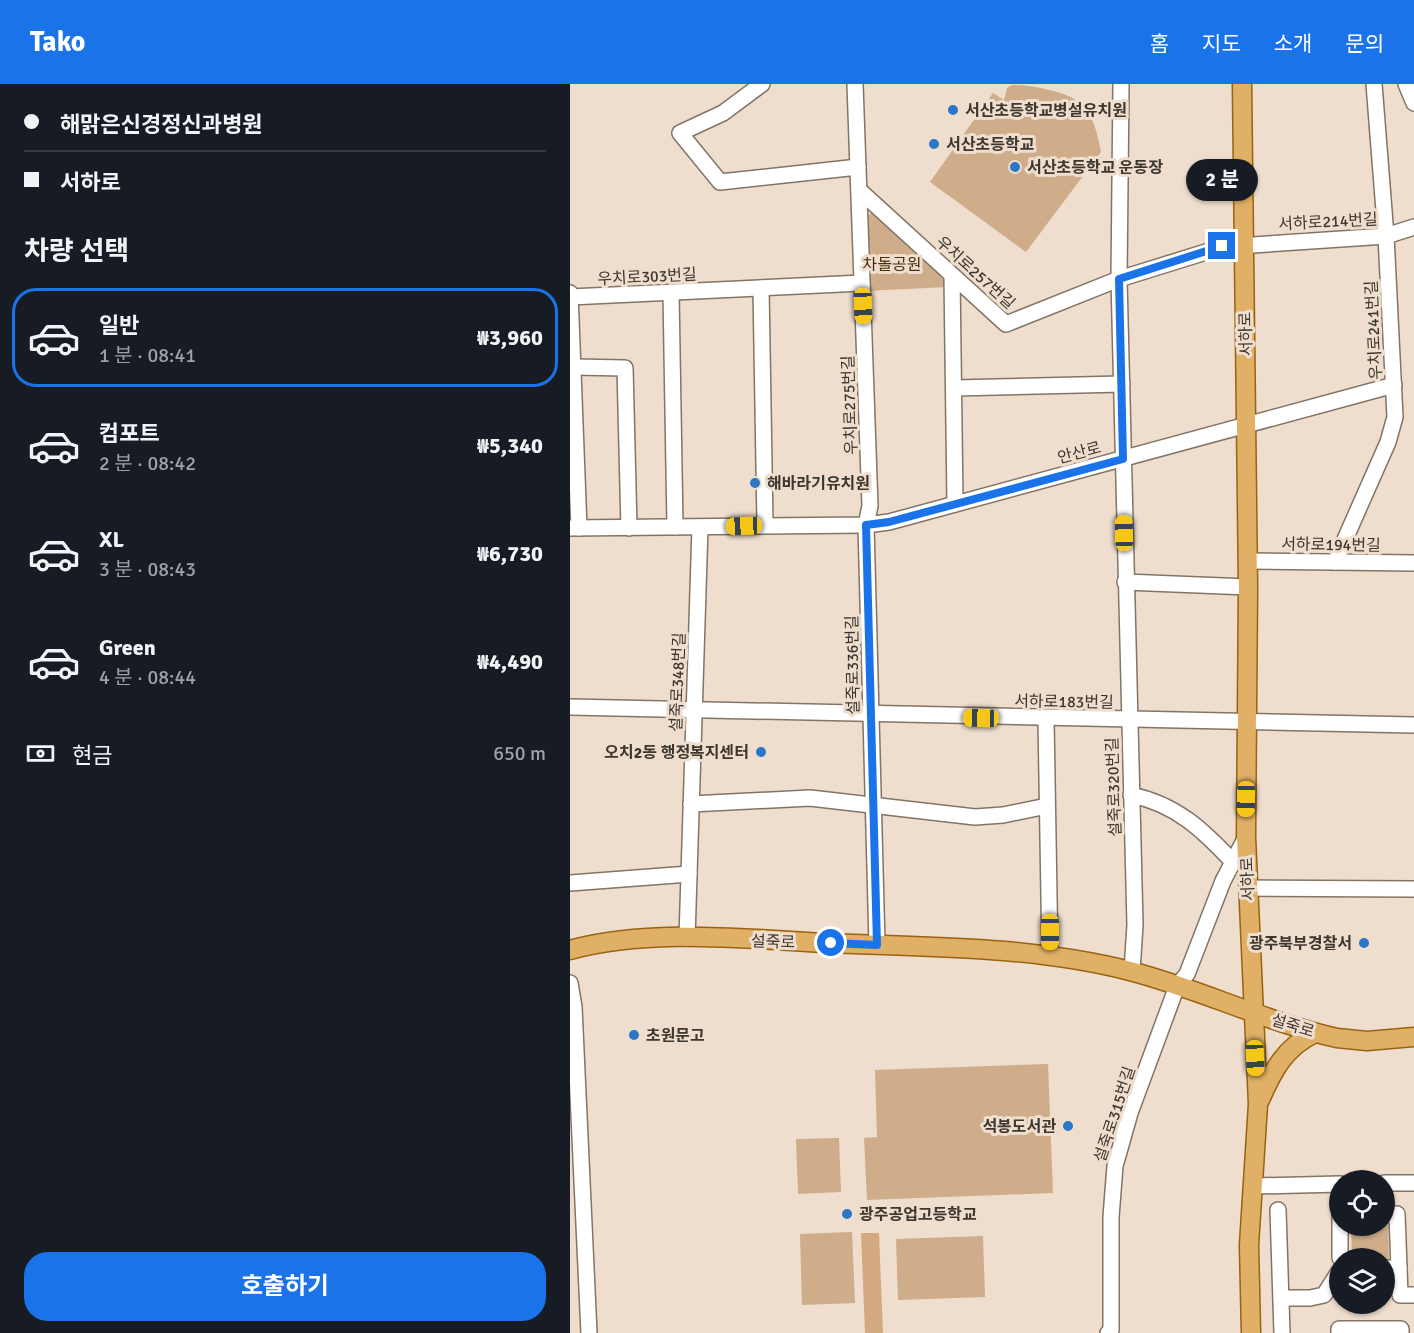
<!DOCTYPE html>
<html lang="ko">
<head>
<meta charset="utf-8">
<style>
  :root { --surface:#171b24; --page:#20242c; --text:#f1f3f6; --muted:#9ea1a6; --line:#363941; --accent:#1a73e8 }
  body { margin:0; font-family:Signika,"Noto Sans KR",sans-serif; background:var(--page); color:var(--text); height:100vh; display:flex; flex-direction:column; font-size:22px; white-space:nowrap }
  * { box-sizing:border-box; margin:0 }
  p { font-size:20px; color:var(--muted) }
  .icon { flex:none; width:33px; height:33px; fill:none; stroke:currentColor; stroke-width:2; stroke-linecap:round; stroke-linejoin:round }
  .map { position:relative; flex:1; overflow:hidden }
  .side { display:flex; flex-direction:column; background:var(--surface); width:570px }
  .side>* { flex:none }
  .guide { display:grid; align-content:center; height:132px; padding:0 24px; background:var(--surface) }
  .controls { position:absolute; left:759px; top:1086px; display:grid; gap:12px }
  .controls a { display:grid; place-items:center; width:66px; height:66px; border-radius:50%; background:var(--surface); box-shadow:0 2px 4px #0004; font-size:30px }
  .end { position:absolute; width:27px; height:27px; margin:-14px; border:8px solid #1a73e8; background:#fff; box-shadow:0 0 0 3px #fff }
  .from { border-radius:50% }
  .bubble { position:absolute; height:42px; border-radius:21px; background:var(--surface); box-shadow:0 2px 4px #0004; font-size:20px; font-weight:700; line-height:42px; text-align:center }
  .car { position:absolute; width:18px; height:36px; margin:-18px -9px; border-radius:8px; box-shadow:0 0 4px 2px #0007; background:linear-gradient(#f5c518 24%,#345 0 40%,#f5c518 0 76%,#345 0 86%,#f5c518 0) }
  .guide b { display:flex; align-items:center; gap:21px; height:57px; font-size:22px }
  .guide b+b { border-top:2px solid var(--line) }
  .guide i { width:15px; height:15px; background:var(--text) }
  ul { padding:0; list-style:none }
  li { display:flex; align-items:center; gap:18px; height:99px; margin:0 12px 9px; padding:0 12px; border:3px solid transparent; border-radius:24px }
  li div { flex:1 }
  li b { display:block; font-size:22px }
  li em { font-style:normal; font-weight:700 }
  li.on { border-color:var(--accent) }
  li>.icon { width:54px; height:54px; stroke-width:1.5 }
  h2 { padding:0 24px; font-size:27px; line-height:72px }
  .pay { display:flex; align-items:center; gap:15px; height:66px; padding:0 24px; font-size:22px }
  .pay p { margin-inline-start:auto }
  .action { display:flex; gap:12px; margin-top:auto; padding:12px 24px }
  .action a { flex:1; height:69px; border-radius:24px; background:var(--accent); color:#fff; font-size:24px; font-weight:700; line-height:69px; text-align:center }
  header { display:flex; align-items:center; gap:36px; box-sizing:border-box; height:84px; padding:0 30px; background:var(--accent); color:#fff }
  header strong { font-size:28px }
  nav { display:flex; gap:33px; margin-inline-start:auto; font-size:21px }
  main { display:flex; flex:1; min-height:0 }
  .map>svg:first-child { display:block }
  .green { fill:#cfac8a }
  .forest { fill:#d3a980 }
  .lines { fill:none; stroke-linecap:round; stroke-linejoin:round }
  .minor-casing { stroke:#837466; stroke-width:18 }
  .major-casing { stroke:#996311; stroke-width:21 }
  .minor { stroke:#fff; stroke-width:15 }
  .major { stroke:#dfb066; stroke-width:18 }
  .route { stroke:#1a73e8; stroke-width:8 }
  .poi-dot { fill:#2d75c5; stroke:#efdece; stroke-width:2 }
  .labels { text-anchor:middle; stroke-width:6; stroke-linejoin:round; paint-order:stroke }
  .poi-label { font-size:16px; font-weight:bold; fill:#3d3730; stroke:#efdece; text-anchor:start }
  .street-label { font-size:16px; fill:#3d3730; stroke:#efdece }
  .park-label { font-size:16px; fill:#4a2d0b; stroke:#efdece }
</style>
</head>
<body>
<header>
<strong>Tako</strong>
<nav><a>홈</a><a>지도</a><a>소개</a><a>문의</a></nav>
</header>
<main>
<section class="side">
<div class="guide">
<b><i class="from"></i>해맑은신경정신과병원</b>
<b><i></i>서하로</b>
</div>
<h2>차량 선택</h2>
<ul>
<li class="on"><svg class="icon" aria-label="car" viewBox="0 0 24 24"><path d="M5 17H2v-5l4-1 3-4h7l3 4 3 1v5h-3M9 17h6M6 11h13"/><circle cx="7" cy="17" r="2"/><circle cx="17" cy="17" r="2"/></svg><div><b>일반</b><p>1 분 · 08:41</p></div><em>₩3,960</em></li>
<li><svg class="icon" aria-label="car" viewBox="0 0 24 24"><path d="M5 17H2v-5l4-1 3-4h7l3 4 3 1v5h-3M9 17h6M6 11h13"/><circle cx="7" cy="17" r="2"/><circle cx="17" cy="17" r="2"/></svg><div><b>컴포트</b><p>2 분 · 08:42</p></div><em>₩5,340</em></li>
<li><svg class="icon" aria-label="car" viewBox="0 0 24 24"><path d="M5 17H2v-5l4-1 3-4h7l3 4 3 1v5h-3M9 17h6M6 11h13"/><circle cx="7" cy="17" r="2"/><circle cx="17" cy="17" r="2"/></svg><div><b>XL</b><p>3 분 · 08:43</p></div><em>₩6,730</em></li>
<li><svg class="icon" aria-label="car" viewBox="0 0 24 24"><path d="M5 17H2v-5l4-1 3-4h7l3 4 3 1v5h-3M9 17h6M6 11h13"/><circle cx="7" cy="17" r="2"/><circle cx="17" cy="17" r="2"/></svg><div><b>Green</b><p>4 분 · 08:44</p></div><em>₩4,490</em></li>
</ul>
<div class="pay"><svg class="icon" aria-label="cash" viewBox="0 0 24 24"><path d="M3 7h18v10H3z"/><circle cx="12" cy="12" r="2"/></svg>현금<p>650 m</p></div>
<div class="action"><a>호출하기</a></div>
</section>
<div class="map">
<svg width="844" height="1249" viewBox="0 0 844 1249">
  <rect width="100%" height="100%" fill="#efdece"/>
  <g class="green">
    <path d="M442,1c12,0 25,2 37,5 38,8 45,25 52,62l-75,100 -96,-70 63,-89 11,7 3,-12z"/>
    <path d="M304,127l71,65 2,11 -80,4 -3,-72z"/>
    <path d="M478,980l5,129 -186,7 -3,-62 13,-1 -2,-67z"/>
    <path d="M269,1054l2,54 -43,2 -2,-55z"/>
    <path d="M815,1137h3l1,44h-4l-1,-7h-32l-1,-32h33z"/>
    <path d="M282,1148l3,71 -53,2 -2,-71z"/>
    <path d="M413,1152l2,61 -87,3 -2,-61z"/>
  </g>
  <path class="forest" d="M291,1149h18l4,100h-18z"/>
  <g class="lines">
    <g class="minor-casing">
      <g id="minor">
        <path d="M192,0l-39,29 -43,20 40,49 138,-15"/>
        <path d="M285,0l15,422 -4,19 11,420"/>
        <path d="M551,0l-2,195 16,646 -3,46"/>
        <path d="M836,0l8,19"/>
        <path d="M289,106l147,134 113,-45 103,-32 164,-11 28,-9"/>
        <path d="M382,192l3,228"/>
        <path d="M191,204l4,237"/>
        <path d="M0,209l9,235"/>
        <path d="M101,209l4,234"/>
        <path d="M0,213l292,-14"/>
        <path d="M5,283l50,1 4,160"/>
        <path d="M385,304l167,-4"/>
        <path d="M0,444l296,-3 23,-3 505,-137"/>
        <path d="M678,477l166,2"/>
        <path d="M765,478l53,-120 7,-25 -9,-181 -12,-152"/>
        <path d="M555,498l123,5"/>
        <path d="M0,623l844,18"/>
        <path d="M476,635l4,237"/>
        <path d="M561,711c45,9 72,35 102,67"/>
        <path d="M121,720l119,-6 165,19 28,-2 44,-9"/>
        <path d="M0,799l119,-9"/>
        <path d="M678,804l166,1"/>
        <path d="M117,854l13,-411"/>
        <path d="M0,899l4,24 15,326"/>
        <path d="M814,1099h30"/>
        <path d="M684,1102l86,-2"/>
        <path d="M708,1126l4,123"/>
        <path d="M770,1131v43"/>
        <path d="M814,1131l13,-1 2,54"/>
        <path d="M814,1184h15l1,27h14"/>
        <path d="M711,1214h29l14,-3 16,-25"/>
        <path d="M538,1249l3,-3v-113l4,-51 15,-53 47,-127 10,-12 36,-93 23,-44"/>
        <path d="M769,1249v-4h62v4"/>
      </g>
    </g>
    <g class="major-casing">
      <g id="major">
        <path d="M672,0l6,503 -2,250 12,267 -9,141 2,88"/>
        <path d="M0,866c79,-22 176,-11 257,-7 101,4 205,3 303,28 70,18 136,51 207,67l30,3 47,-4"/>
        <path d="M690,1016c13,-30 25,-53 55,-67"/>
      </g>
    </g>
    <use href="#minor" class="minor"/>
    <use href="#major" class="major"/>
  </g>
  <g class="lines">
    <path class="route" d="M261,859l46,2 -11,-420 23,-3 234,-63 -4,-180 103,-33"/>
  </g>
  <g class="poi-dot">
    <circle cx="383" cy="26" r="6"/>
    <circle cx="364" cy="60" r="6"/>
    <circle cx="445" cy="83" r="6"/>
    <circle cx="185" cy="399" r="6"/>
    <circle cx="191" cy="668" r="6"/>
    <circle cx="794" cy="859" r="6"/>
    <circle cx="64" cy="951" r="6"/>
    <circle cx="498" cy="1042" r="6"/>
    <circle cx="277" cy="1130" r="6"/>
  </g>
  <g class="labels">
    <g class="poi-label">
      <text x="395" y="32">서산초등학교병설유치원</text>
      <text x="376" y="66">서산초등학교</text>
      <text x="457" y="89">서산초등학교 운동장</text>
      <text x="197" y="405">해바라기유치원</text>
      <text x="179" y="674" text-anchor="end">오치2동 행정복지센터</text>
      <text x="782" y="865" text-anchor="end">광주북부경찰서</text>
      <text x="76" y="957">초원문고</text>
      <text x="486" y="1048" text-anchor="end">석봉도서관</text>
      <text x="289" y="1136">광주공업고등학교</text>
    </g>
    <g class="street-label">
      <text transform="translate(758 137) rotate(-3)" y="6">서하로214번길</text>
      <text transform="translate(406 188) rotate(42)" y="6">우치로257번길</text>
      <text transform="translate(77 192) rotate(-3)" y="6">우치로303번길</text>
      <text transform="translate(803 246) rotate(-93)" y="6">우치로241번길</text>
      <text transform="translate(675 250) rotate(-91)" y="6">서하로</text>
      <text transform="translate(279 321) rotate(-92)" y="6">우치로275번길</text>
      <text transform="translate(509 368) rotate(-15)" y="6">안산로</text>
      <text transform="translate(761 460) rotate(1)" y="6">서하로194번길</text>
      <text transform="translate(282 581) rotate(-91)" y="6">설죽로336번길</text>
      <text transform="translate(107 598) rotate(-88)" y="6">설죽로348번길</text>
      <text transform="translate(494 617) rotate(1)" y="6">서하로183번길</text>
      <text transform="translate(543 703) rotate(-92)" y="6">설죽로320번길</text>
      <text transform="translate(677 795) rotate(-92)" y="6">서하로</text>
      <text transform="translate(203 857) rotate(2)" y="6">설죽로</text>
      <text transform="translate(723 941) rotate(17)" y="6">설죽로</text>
      <text transform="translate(544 1030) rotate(-72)" y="6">설죽로315번길</text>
    </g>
    <g class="park-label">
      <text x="322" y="186">차돌공원</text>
    </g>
  </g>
</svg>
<div class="controls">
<a><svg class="icon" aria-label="locate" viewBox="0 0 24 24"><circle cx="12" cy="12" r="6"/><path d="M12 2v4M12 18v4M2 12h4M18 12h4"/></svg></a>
<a><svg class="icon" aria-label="layers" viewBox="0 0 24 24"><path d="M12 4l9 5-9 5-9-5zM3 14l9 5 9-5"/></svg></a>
</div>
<i class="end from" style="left:261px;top:859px"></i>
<i class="end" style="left:652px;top:162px"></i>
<div class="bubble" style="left:616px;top:75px;width:72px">2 분</div>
<i class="car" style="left:293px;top:222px;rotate:178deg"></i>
<i class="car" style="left:174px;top:442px;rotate:268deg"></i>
<i class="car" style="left:554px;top:449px;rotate:359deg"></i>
<i class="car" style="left:411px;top:634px;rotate:271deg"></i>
<i class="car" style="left:676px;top:715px;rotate:181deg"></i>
<i class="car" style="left:480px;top:848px;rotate:180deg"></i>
<i class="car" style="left:685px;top:974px;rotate:177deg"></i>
</div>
</main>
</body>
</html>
